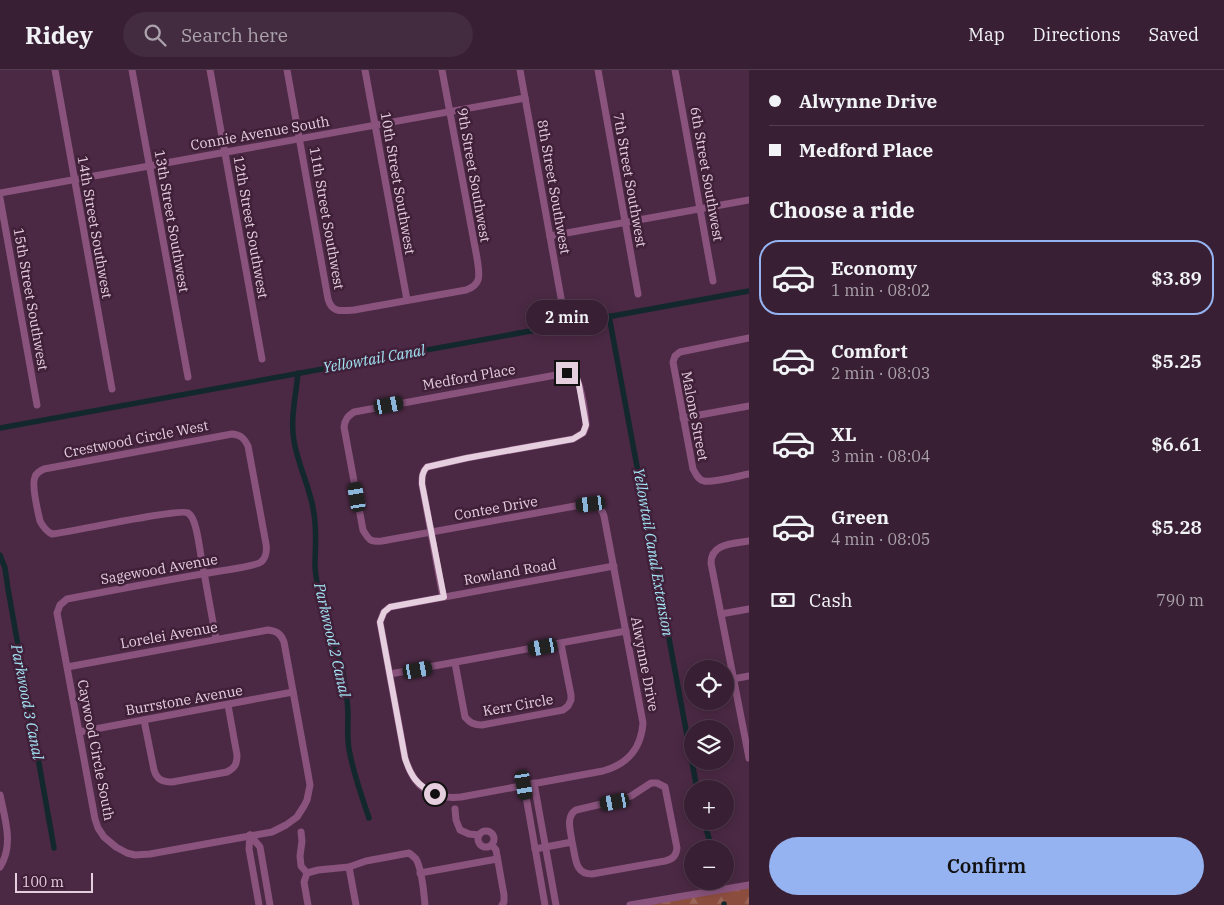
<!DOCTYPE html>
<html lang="en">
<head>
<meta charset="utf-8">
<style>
  :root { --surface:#381f33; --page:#432c3f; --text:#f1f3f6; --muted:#aba2ac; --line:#523d4e; --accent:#95b2f1 }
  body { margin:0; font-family:"IBM Plex Serif",serif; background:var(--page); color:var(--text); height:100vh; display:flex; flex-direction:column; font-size:19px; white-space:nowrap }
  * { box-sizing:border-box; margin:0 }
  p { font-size:16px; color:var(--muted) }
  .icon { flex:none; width:28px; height:28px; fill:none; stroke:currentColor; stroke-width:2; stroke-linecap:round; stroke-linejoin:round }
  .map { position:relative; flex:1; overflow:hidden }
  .details { display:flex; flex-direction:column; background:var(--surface); width:475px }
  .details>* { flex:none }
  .top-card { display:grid; align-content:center; height:110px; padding:0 20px; background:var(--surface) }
  .buttons { position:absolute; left:684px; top:590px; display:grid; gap:10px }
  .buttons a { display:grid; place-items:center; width:50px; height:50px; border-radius:50%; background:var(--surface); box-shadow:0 2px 12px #0003,0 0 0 1px var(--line); font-size:25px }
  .scale { position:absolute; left:15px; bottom:12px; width:78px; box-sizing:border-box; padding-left:5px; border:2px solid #e5cfdf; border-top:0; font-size:14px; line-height:18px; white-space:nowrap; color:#e5cfdf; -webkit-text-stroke:4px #401f39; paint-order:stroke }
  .end { position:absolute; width:22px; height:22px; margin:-11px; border:6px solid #e5cfdf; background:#111; box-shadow:0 0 0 2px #111 }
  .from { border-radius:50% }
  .bubble { position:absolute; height:35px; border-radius:18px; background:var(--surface); box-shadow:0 2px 12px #0003,0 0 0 1px var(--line); font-size:16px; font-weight:600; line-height:35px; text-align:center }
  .car { position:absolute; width:15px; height:30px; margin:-15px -8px; border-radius:6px; box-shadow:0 0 4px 1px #0007; background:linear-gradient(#222 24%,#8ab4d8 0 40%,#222 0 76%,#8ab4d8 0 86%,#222 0) }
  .top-card b { display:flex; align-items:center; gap:18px; height:48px; font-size:19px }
  .top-card b+b { border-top:1px solid var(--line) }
  .top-card i { width:12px; height:12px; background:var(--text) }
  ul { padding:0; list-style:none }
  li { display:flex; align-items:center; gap:15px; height:75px; margin:0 10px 8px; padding:0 10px; border:2px solid transparent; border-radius:20px }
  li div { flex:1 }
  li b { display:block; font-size:19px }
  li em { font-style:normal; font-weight:600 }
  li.current { border-color:var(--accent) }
  li>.icon { width:45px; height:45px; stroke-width:1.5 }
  h2 { padding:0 20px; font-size:22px; line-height:60px }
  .pay { display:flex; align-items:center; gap:12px; height:55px; padding:0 20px; font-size:19px }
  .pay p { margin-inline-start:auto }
  .cta { display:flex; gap:10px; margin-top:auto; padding:10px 20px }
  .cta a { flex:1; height:58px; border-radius:30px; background:var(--accent); color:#111; font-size:20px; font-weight:600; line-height:58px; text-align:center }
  header { display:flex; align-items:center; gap:30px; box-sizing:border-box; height:70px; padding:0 25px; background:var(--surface); border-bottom:1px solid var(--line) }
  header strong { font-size:24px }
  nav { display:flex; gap:28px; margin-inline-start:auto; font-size:18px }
  .search { width:350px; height:45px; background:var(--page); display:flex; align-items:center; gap:12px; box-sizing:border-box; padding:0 18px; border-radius:28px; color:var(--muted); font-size:19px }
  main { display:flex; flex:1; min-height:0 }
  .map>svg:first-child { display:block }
  .forest { fill:url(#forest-firs) }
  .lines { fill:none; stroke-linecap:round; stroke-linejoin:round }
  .canal { stroke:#13282d; stroke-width:5.5 }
  .minor { stroke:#89537d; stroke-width:7 }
  .route { stroke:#e5cfdf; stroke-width:6 }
  .labels { text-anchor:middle; stroke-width:5; stroke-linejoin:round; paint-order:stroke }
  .street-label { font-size:14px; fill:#e5cfdf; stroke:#401f39 }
  .water-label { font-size:15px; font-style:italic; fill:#a3e6f6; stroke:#401f39 }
</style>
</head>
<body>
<header>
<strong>Ridey</strong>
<div class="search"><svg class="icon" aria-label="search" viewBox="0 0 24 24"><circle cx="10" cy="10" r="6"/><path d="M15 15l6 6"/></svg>Search here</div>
<nav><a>Map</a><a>Directions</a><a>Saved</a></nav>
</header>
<main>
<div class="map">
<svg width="749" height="835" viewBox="0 0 749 835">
  <defs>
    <pattern id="forest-firs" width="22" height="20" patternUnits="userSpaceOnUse" patternTransform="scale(1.25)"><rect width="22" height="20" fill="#8b4d3e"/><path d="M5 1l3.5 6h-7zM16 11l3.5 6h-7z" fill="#9b6659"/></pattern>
  </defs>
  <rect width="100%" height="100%" fill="#4b2944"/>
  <path class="forest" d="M749,818v17h-103z"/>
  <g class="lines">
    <g class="canal">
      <path d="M609,246l88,473"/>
      <path d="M298,303c-2,23 -8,45 -4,68 4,25 17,48 20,73 3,18 1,35 1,53 1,15 5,30 8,45 5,21 16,40 20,61 2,13 5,28 5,41 0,12 -1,24 1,35 4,23 12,46 20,69"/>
      <path d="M0,358l749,-137"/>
      <path d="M0,485l5,13 3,21 46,259"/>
      <path d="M704,751l8,28"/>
      <path d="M724,834v1"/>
    </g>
    <g class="minor">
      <path d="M55,0l57,319"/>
      <path d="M132,0l56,307"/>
      <path d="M210,0l52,289"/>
      <path d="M287,0l41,229c4,14 13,12 26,11l112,-20c17,-6 13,-17 11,-32l-35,-188"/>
      <path d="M365,0l42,230"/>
      <path d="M520,0l43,239"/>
      <path d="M598,0l40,224"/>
      <path d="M675,0l38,211"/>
      <path d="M0,123l525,-95"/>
      <path d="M0,128l37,207"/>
      <path d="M550,166l199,-36"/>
      <path d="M749,268l-69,14 -5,4 -2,6 20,107c3,5 5,11 11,12 9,2 34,-5 45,-7"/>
      <path d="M683,348l66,-12"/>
      <path d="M749,471c-15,3 -38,2 -38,22l38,195"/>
      <path d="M443,527l-21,-113c0,-7 0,-12 5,-17l40,-9 106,-19 10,-6c1,-1 3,-7 3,-8 0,-8 -5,-39 -9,-45 -2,-4 -6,-6 -10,-7l-213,39c-6,4 -9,7 -10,15l19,103c6,10 7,12 19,11l193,-35c14,-2 24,-6 29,10l39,207c-2,26 -15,41 -40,48l-142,26c-31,3 -47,-10 -56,-39l-25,-136 4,-10 6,-5 224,-41"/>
      <path d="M721,544l28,-5"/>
      <path d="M455,593l10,54c5,6 9,8 17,8l81,-15 5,-4 3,-6v-5l-10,-51"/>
      <path d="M67,597l201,-37c9,1 13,4 16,12l23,126 3,17 -3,15 -3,6 -7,11 -11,8 -14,7 -122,22 -15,1 -8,-2 -11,-6 -12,-10 -6,-9 -3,-9 -38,-206 3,-8 7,-6c47,-9 94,-18 141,-26 10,-2 46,-6 53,-11 5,-4 6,-12 5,-18l-18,-98c-4,-8 -7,-11 -16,-12l-188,35c-4,2 -8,4 -9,8 -4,8 3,35 5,44 3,6 6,10 12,13 19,-2 128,-26 136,-21 3,2 5,6 6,9 4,11 5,23 7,34 5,28 10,55 15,83"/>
      <path d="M390,604l236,-43"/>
      <path d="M733,609l16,-3"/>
      <path d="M144,650l10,50c3,10 9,12 18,12l55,-10c8,-4 10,-8 10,-17l-9,-50"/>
      <path d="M79,662l214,-40"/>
      <path d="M534,713l22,122"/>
      <path d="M524,715l21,120"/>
      <path d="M0,725c5,24 14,50 0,72"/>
      <path d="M455,739l1,11 4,10 9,4 10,1"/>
      <circle cx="486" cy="769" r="8"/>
      <path d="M301,762l1,9 -2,15 1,10 6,7"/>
      <path d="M250,765l10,12 10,58"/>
      <path d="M250,765l-1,14 10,56"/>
      <path d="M492,775l4,5 8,45v7l-2,3"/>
      <path d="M535,779l37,-7c-1,-11 -7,-25 4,-32l47,-11 8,-3 20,-13h6l8,4 12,61c-1,8 -4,11 -12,13l-73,13c-18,0 -16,-17 -20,-32"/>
      <path d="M349,797l7,38"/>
      <path d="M420,803l77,-14"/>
      <path d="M308,835l-4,-23 3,-9 11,-3 31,-3 17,-6 43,-8c3,2 5,4 7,6 6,10 8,34 9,46"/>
      <path d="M630,835l119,-20"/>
    </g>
  </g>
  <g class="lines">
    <path class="route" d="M435,724c-18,-9 -24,-17 -30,-36l-25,-136 4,-10 6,-5 54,-10 -22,-113c0,-7 0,-12 5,-17l40,-9 106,-19 10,-6 3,-8 -7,-40 -2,-7 -5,-3 -5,-2"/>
  </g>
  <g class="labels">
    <g class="street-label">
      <text transform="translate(260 63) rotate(-10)" y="5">Connie Avenue South</text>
      <text transform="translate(707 104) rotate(80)" y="5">6th Street Southwest</text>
      <text transform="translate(474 105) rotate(80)" y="5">9th Street Southwest</text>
      <text transform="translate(630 110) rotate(80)" y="5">7th Street Southwest</text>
      <text transform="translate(398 113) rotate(80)" y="5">10th Street Southwest</text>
      <text transform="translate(554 117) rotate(80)" y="5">8th Street Southwest</text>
      <text transform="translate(327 148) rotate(80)" y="5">11th Street Southwest</text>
      <text transform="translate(172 151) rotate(80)" y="5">13th Street Southwest</text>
      <text transform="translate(95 157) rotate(80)" y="5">14th Street Southwest</text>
      <text transform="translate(251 157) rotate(80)" y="5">12th Street Southwest</text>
      <text transform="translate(31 229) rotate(80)" y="5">15th Street Southwest</text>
      <text transform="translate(469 307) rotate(-10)" y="5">Medford Place</text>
      <text transform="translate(695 346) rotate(79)" y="5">Malone Street</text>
      <text transform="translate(136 369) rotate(-11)" y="5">Crestwood Circle West</text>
      <text transform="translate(496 438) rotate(-10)" y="5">Contee Drive</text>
      <text transform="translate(159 499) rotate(-10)" y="5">Sagewood Avenue</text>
      <text transform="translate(510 502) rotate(-10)" y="5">Rowland Road</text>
      <text transform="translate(169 565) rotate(-10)" y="5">Lorelei Avenue</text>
      <text transform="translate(645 594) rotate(79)" y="5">Alwynne Drive</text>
      <text transform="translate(184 630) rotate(-10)" y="5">Burrstone Avenue</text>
      <text transform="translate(518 635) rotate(-10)" y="5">Kerr Circle</text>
      <text transform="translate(96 680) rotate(79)" y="5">Caywood Circle South</text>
    </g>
    <g class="water-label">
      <text transform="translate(374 289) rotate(-10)" y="5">Yellowtail Canal</text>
      <text transform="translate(653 482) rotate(80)" y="5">Yellowtail Canal Extension</text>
      <text transform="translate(332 570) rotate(77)" y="5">Parkwood 2 Canal</text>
      <text transform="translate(27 632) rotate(79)" y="5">Parkwood 3 Canal</text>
    </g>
  </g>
</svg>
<div class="buttons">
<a><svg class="icon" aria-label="locate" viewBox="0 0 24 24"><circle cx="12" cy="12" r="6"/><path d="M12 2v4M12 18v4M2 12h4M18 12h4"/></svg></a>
<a><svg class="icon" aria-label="layers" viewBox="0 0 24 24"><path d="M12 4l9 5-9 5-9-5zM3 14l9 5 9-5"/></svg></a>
<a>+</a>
<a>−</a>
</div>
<div class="scale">100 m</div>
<i class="end from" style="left:435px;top:724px"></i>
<i class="end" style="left:567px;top:303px"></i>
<div class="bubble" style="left:526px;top:230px;width:82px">2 min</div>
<i class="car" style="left:389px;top:335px;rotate:79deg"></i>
<i class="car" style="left:357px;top:427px;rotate:350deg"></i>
<i class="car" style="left:591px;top:434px;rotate:263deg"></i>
<i class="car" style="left:543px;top:577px;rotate:260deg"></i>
<i class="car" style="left:418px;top:600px;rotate:80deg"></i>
<i class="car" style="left:524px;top:715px;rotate:170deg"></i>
<i class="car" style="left:615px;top:732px;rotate:260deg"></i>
</div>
<section class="details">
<div class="top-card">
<b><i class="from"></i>Alwynne Drive</b>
<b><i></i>Medford Place</b>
</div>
<h2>Choose a ride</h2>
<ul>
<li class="current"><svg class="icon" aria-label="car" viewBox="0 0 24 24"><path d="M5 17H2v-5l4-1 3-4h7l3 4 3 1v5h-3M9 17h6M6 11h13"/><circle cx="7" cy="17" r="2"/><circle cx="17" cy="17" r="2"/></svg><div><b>Economy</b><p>1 min · 08:02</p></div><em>$3.89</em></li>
<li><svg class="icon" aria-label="car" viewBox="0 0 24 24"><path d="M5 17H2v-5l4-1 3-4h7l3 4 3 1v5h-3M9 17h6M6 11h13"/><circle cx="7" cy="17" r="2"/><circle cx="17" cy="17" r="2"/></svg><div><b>Comfort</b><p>2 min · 08:03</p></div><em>$5.25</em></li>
<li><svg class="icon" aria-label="car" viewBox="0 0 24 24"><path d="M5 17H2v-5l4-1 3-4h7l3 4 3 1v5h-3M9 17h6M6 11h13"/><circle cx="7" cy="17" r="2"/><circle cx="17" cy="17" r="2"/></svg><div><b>XL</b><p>3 min · 08:04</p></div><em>$6.61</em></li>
<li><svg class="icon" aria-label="car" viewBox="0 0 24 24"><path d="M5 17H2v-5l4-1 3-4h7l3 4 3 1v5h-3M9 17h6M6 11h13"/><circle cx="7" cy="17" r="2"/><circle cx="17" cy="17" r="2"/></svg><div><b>Green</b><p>4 min · 08:05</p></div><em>$5.28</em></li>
</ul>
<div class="pay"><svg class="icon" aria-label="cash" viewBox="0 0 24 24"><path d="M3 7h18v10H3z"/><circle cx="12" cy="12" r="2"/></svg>Cash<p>790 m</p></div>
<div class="cta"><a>Confirm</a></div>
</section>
</main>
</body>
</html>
